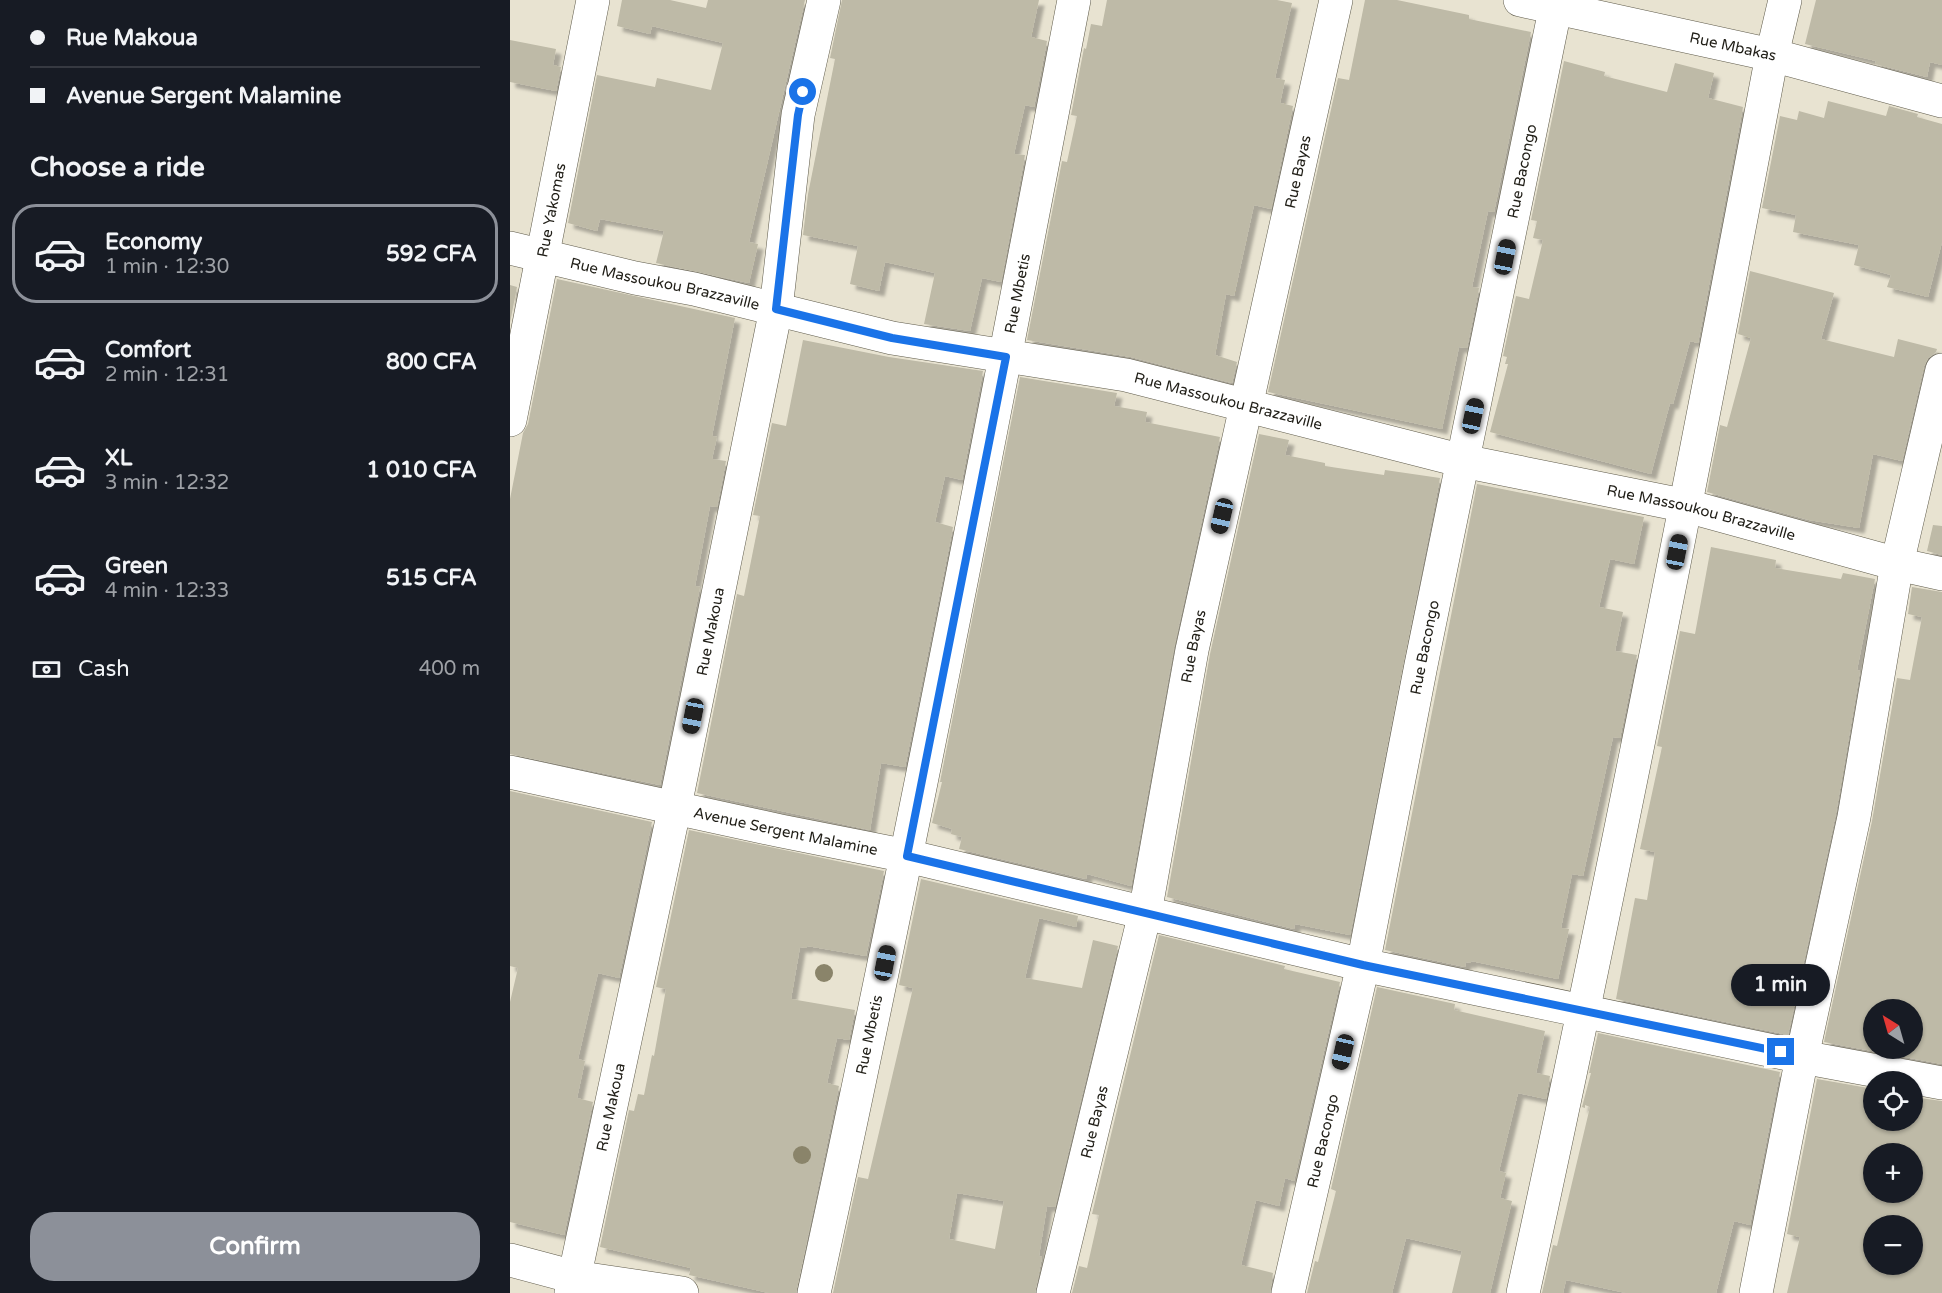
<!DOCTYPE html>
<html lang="en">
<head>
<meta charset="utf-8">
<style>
  :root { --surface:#171b24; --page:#242831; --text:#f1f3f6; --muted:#9ea1a6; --line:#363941; --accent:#8c9099 }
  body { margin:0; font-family:"Varela Round",sans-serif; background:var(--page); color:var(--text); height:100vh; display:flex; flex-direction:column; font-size:22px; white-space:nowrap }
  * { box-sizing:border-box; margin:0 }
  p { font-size:20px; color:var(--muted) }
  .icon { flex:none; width:33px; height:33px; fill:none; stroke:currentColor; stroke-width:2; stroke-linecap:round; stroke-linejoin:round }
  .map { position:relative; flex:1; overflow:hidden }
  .sheet { display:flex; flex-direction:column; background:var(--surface); width:510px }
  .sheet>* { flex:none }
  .guide { display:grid; align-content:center; height:132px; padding:0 30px; background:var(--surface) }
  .needle { width:39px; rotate:323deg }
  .buttons { position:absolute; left:1353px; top:999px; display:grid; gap:12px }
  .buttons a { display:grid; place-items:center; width:60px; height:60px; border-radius:50%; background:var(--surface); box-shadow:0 2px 4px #0004; font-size:30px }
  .end { position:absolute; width:27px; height:27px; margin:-14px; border:8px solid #1a73e8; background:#fff; box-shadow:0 0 0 3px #fff }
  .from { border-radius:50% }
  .bubble { position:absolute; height:42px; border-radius:21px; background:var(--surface); box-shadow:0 2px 4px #0004; font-size:20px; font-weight:700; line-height:42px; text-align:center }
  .car { position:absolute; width:18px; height:36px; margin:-18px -9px; border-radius:8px; box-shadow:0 0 4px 2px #0007; background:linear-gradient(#222 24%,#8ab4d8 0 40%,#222 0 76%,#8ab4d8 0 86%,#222 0) }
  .guide b { display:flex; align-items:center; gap:21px; height:57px; font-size:22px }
  .guide b+b { border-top:2px solid var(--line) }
  .guide i { width:15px; height:15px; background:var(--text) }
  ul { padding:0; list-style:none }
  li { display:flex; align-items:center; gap:18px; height:99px; margin:0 12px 9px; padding:0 18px; border:3px solid transparent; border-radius:24px }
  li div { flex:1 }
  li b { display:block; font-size:22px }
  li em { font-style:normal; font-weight:700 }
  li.current { border-color:var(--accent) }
  li>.icon { width:54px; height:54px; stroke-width:1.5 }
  h2 { padding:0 30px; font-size:27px; line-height:72px }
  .pay { display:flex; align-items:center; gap:15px; height:66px; padding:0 30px; font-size:22px }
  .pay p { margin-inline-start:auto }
  .primary-button { display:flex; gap:12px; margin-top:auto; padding:12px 30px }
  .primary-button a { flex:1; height:69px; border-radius:24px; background:var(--accent); color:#fff; font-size:24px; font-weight:700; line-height:69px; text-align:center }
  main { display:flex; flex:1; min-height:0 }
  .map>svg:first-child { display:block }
  .building { fill:#bebaa7; fill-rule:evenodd; filter:url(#shadow) }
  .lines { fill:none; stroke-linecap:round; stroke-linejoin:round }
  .minor-casing { stroke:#5f5b4b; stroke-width:34 }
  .minor { stroke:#fff; stroke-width:33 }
  .tree { fill:#8a846a }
  .route { stroke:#1a73e8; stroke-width:8 }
  .labels { text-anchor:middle; stroke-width:4.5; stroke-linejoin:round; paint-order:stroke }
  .street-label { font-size:15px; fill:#201e17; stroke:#e8e3d1 }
</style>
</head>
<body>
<main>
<section class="sheet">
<div class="guide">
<b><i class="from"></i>Rue Makoua</b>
<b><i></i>Avenue Sergent Malamine</b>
</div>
<h2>Choose a ride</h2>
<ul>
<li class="current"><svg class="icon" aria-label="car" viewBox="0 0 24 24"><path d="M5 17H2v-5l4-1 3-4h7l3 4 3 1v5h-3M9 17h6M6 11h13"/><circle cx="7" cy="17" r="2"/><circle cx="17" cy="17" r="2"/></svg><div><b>Economy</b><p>1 min · 12:30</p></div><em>592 CFA</em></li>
<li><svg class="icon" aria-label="car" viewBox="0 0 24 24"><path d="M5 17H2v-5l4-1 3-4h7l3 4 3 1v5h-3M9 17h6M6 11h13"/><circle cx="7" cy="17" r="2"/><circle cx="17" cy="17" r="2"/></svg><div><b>Comfort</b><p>2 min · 12:31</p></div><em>800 CFA</em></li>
<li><svg class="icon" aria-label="car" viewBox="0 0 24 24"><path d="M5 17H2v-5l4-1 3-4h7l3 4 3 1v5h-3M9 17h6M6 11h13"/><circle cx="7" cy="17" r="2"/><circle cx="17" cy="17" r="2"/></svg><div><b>XL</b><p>3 min · 12:32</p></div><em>1 010 CFA</em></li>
<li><svg class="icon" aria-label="car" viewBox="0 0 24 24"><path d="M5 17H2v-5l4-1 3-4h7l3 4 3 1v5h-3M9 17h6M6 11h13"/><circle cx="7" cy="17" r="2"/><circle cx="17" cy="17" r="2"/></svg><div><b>Green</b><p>4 min · 12:33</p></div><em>515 CFA</em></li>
</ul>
<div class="pay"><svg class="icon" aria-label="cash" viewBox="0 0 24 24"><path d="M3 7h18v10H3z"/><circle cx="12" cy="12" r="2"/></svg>Cash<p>400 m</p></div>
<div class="primary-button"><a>Confirm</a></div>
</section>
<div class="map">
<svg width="1432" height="1293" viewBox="0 0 1432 1293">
  <defs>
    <filter id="shadow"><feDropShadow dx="5.5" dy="5.5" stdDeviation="1.5" flood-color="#0004"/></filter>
  </defs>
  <rect width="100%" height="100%" fill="#e8e3d1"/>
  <g class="building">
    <path d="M112,0h48l36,8 2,-8h97l-56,242 9,2 -9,39 -93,-20 8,-32 -64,-12 -3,12 -29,-8 29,-148 58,12 2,-9 54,12 12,-47 -71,-17 -2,8 -33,-8z"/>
    <path d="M332,0h197l-8,37 16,4 -13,66 -9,-2 -11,49 11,1 -24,127 -19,-4 -12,53 -46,-7 11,-51 -50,-11 -6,29 -29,-7 8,-38 -55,-11 5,-41 27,-135 -5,-1z"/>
    <path d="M597,0h170l15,3 -17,75 10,2 -5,23 13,3 -22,103 -17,-4 -20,91 -8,-2 -11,61 22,7 -5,21 -101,-26 -104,-17 35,-179 5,1 10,-46 -6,-1 13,-67 2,1 5,-25 11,2z"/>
    <path d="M855,0h32l72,15v4l62,13 -37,180 -6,-1 -16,76 7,1 -12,60 -8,-1 -17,82 -174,-37 70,-314 11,2z"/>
    <path d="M1306,0h126v65l-12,-3 -3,15 -52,-13 1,-3 -71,-17z"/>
    <path d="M0,40l46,9 -3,16 8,2 -5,24 -46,-9z"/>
    <path d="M1054,61l41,11 -1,4 63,16 8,-29 39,10 -6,25 35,9 -45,236 -8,-2 -17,63 -3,-1 -19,71 -161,-42 18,-68h-3l2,-7 -4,-1 13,-60 13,3 14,-59 -10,-2 4,-17 -6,-1z"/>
    <path d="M1318,101l58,15 3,-10 29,8 -1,3 25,7v118l-14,55 -41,-10 4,-12 -37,-10 5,-20 -66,-13 3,-17 -34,-7 18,-92 17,4 2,-9 25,7z"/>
    <path d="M1240,271l84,22 -13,46 73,18 4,-18 39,10 -1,3 -8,6 -4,8 -22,95 -29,-7 -14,74 -50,-8 -102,-28 13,-67 7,2 24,-89 -13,-4z"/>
    <path d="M47,279l178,39 -23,118 5,1 -5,22 14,2 -9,46 -7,-1 -15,80 5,1 -40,198 -150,-31v-255l13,-66 5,-9z"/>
    <path d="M0,285l7,2 -7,36z"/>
    <path d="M293,340l86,17 94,14 -21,109 -17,-4 -10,46 18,5 -48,240 -24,-4 -11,67 -173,-37 40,-199 7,2 16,-80 -7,-1 19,-92 14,3z"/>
    <path d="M510,377l97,16 -3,13 33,6 -2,10 75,15 -46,210 -43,239 -44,-12 -1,5 -127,-30 3,-12 -11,-3 1,-5 -20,-6 10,-41h-2z"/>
    <path d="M749,434l30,6 -4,15 40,8v3l59,9 1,-5 55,8 -90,457 -55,-11 -1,5 -127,-32 43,-243z"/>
    <path d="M967,484l167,33 -10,47 -24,-5 -11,48 24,5 -8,39 22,4 -17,83 -7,-1 -30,139 -11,-2 -11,54 8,1 -11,50 -87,-18v2l-5,-1 -1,5 -80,-17z"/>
    <path d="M1423,525l9,1v29l-15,-4z"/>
    <path d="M1201,547l65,13 -1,8 66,11 2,-6 32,6 -18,91 3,1 -24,142 -48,222 -172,-36 19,-101 12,2 8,-48 -15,-3 22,-102 -5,-1 23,-115 15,3z"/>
    <path d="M1402,587l30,5v472l-118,-22 48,-221 25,-143 13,2 12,-63 -14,-3zM1364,1010h38v38h-38z"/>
    <path d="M0,791l142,31 -33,156 -21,-5 -20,86 7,2 -8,37 16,4 -29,133 -54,-13v-220l8,-34 -8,-2z"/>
    <path d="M179,830l195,41 -18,85 -59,-10v2l-7,-1 -9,52 64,11 -6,30 -12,-2 -10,45 12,3 -43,207h-27l-80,-18 2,-7 -91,-21 29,-137 5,1 4,-17 6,1 8,-40 2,1 12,-67 -10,-2z"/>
    <path d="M411,879l157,37 -2,11 -37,-9 -14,60 57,10 11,-48 25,6 -63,261 -8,-1 -8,50 3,1 -7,36h-202l25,-116 10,2 45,-191 -14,-3zM447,1193l47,8 -9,48 -46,-10z"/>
    <path d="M649,935l126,31 -1,3 56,13 -46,199 -9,-3 -6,28 -23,-6 -15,65 32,8 -3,20h-198l7,-27 8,2 12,-53 -7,-1z"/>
    <path d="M867,987l78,17 -1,6 91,21 -9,42 14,3 -4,23 -28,-6 -19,78 7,2 -6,25 12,3 -22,92h-38l10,-42 -56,-13 -14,55h-85l8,-32 3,1 18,-71 -5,-2z"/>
    <path d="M1088,1033l182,39 -30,153 -16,-4 -18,72h-90l-60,-13 -3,13h-21l11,-48 4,1 33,-139 -5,-2v3l-3,-1 9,-34h-2z"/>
    <path d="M1307,1079l57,10v31h38v-23l30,4v192h-155l13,-56 -13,-3zM1364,1154h38v38h-38zM1364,1226h38v38h-38z"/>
  </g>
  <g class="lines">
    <g class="minor-casing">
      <g id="minor">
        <path id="s1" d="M1010,0l252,55 170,46"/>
        <path id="s2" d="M0,248l125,30 59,11 198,49 234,37 337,86 224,45 210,58 45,10"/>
        <path id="s3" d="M0,420l83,-420"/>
        <path id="s4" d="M0,772l271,59 126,25 456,109 439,92 140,26"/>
        <path d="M0,1260l64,17 108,16"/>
        <path id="s5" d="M61,1293l104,-487 101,-497 22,-194 26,-115"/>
        <path id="s6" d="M304,1293c94,-430 177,-861 260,-1293"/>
        <path id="s7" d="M543,1293l92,-380 47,-263 144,-650"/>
        <path id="s8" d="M778,1293l75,-328 58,-300 136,-665"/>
        <path d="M1013,1293c90,-411 171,-824 249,-1238l13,-55"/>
        <path d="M1246,1293l46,-236 52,-240 43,-253 45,-194"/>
      </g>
    </g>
    <use href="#minor" class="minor"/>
  </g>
  <g class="tree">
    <circle cx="314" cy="973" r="9"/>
    <circle cx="292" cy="1155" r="9"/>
  </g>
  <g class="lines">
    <path class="route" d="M293,92l-5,23 -22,194 116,29 114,19 -99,499 456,109 418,87"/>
  </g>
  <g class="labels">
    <g class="street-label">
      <text dy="5" stroke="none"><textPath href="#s1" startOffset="218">Rue Mbakas</textPath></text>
      <text dy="5" stroke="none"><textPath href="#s8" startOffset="1146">Rue Bacongo</textPath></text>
      <text dy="5" stroke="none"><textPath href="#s7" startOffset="1148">Rue Bayas</textPath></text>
      <text dy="5" stroke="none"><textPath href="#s3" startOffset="214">Rue Yakomas</textPath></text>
      <text dy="5" stroke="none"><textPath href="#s2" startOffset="159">Rue Massoukou Brazzaville</textPath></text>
      <text dy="5" stroke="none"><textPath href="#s6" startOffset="1020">Rue Mbetis</textPath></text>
      <text dy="5" stroke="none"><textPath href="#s2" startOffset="735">Rue Massoukou Brazzaville</textPath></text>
      <text dy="5" stroke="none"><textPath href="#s2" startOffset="1221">Rue Massoukou Brazzaville</textPath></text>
      <text dy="5" stroke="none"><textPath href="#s5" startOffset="676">Rue Makoua</textPath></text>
      <text dy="5" stroke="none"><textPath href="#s7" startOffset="662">Rue Bayas</textPath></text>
      <text dy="5" stroke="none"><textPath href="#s8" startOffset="660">Rue Bacongo</textPath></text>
      <text dy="5" stroke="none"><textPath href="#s4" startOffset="282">Avenue Sergent Malamine</textPath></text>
      <text dy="5" stroke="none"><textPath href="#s6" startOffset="264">Rue Mbetis</textPath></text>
      <text dy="5" stroke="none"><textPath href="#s5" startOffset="190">Rue Makoua</textPath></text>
      <text dy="5" stroke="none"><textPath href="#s7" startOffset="176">Rue Bayas</textPath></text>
      <text dy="5" stroke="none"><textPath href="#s8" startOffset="156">Rue Bacongo</textPath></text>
    </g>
  </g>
</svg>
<div class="buttons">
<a><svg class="needle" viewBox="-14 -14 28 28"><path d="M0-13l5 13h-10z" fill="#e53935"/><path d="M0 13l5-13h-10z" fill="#9ea1a6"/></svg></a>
<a><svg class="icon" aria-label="locate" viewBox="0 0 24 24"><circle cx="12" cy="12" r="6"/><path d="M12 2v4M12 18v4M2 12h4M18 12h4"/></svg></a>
<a>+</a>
<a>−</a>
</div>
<i class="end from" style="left:293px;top:92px"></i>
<i class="end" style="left:1271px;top:1052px"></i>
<div class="bubble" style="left:1221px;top:964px;width:99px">1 min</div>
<i class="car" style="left:995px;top:257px;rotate:11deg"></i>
<i class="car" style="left:963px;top:416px;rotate:12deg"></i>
<i class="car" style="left:712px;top:516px;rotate:193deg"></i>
<i class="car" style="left:1167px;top:552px;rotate:11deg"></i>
<i class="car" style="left:183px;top:716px;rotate:191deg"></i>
<i class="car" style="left:375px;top:963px;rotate:11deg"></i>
<i class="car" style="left:833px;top:1052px;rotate:193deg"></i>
</div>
</main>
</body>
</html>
